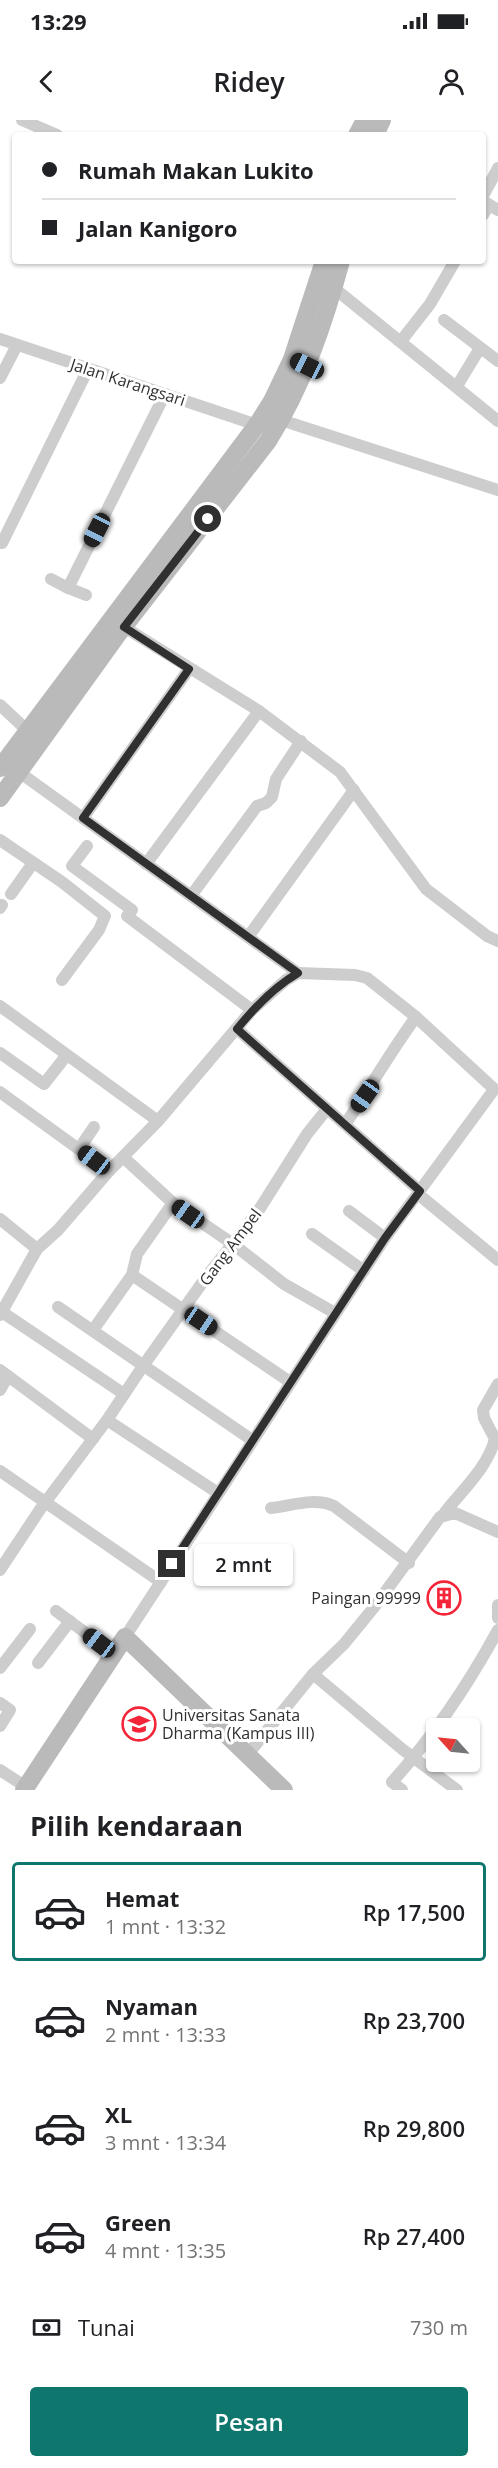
<!DOCTYPE html>
<html lang="id">
<head>
<meta charset="utf-8">
<style>
  :root { --surface:#fff; --page:#f6f6f6; --text:#202124; --muted:#757577; --line:#e0e0e0; --accent:#0f766e }
  body { margin:0; font-family:"Open Sans",sans-serif; background:var(--page); color:var(--text); height:100vh; display:flex; flex-direction:column; font-size:22px; white-space:nowrap }
  * { box-sizing:border-box; margin:0 }
  p { font-size:20px; color:var(--muted) }
  .icon { flex:none; width:33px; height:33px; fill:none; stroke:currentColor; stroke-width:2; stroke-linecap:round; stroke-linejoin:round }
  .map { position:relative; height:1670px; overflow:hidden }
  .sheet { display:flex; flex-direction:column; background:var(--surface); flex:1 }
  .sheet>* { flex:none }
  .banner { position:absolute; left:12px; top:12px; width:474px; height:132px; border-radius:6px; box-shadow:0 2px 4px #0004; display:grid; align-content:center; height:132px; padding:0 30px; background:var(--surface) }
  .needle { width:39px; rotate:297deg }
  .buttons { position:absolute; left:426px; top:1598px; display:grid; gap:12px }
  .buttons a { display:grid; place-items:center; width:54px; height:54px; border-radius:6px; background:var(--surface); box-shadow:0 2px 4px #0004; font-size:30px }
  .end { position:absolute; width:27px; height:27px; margin:-14px; border:8px solid #303030; background:#fff; box-shadow:0 0 0 3px #fff }
  .from { border-radius:50% }
  .bubble { position:absolute; height:42px; border-radius:6px; background:var(--surface); box-shadow:0 2px 4px #0004; font-size:20px; font-weight:600; line-height:42px; text-align:center }
  .car { position:absolute; width:18px; height:36px; margin:-18px -9px; border-radius:8px; box-shadow:0 0 4px 2px #0007; background:linear-gradient(#222 24%,#8ab4d8 0 40%,#222 0 76%,#8ab4d8 0 86%,#222 0) }
  .banner b { display:flex; align-items:center; gap:21px; height:57px; font-size:22px }
  .banner b+b { border-top:2px solid var(--line) }
  .banner i { width:15px; height:15px; background:var(--text) }
  ul { padding:0; list-style:none }
  li { display:flex; align-items:center; gap:18px; height:99px; margin:0 12px 9px; padding:0 18px; border:3px solid transparent; border-radius:6px }
  li div { flex:1 }
  li b { display:block; font-size:22px }
  li em { font-style:normal; font-weight:600 }
  li.on { border-color:var(--accent) }
  li>.icon { width:54px; height:54px; stroke-width:1.5 }
  h2 { padding:0 30px; font-size:27px; line-height:72px }
  .pay { display:flex; align-items:center; gap:15px; height:66px; padding:0 30px; font-size:22px }
  .pay p { margin-inline-start:auto }
  .button { display:flex; gap:12px; margin-top:auto; padding:12px 30px }
  .button a { flex:1; height:69px; border-radius:6px; background:var(--accent); color:#fff; font-size:24px; font-weight:600; line-height:69px; text-align:center }
  .status { display:flex; justify-content:space-between; align-items:center; height:42px; padding:0 30px; background:var(--surface); direction:ltr }
  .status svg { height:16px; fill:currentColor }
  header { display:flex; justify-content:space-between; align-items:center; height:78px; padding:0 30px; background:var(--surface); font-size:27px; font-weight:600 }
  .map>svg:first-child { display:block }
  .lines { fill:none; stroke-linecap:round; stroke-linejoin:round }
  .street { stroke:#cdcdcd; stroke-width:12 }
  .secondary { stroke:#bababa; stroke-width:18 }
  .route { stroke:#303030; stroke-width:8 }
  .labels { text-anchor:middle; stroke-width:6; stroke-linejoin:round; paint-order:stroke }
  .street-label { font-size:16px; fill:#303030; stroke:#fff }
  .poi-label { font-size:16px; fill:#303030; stroke:#fff; text-anchor:end }
</style>
</head>
<body>
<div class="status"><b>13:29</b><svg viewBox="0 0 49 12"><path d="M0 12V9h3v3zM5 12V6h3v6zM10 12V3h3v9zM15 12V0h3v12zM26 1h20v11H26zM47 4h2v5h-2z"/></svg></div>
<header><svg class="icon" aria-label="back" viewBox="0 0 24 24"><path d="M15 5l-7 7 7 7"/></svg>Ridey<svg class="icon" aria-label="person" viewBox="0 0 24 24"><circle cx="12" cy="8" r="4"/><path d="M4 21q1-7 8-7t8 7"/></svg></header>
<div class="map">
<svg width="498" height="1670" viewBox="0 0 498 1670">
  <rect width="100%" height="100%" fill="#fff"/>
  <g class="lines">
    <g class="street">
      <path d="M22,0l35,15"/>
      <path d="M483,76l15,-28"/>
      <path d="M483,81l15,9"/>
      <path d="M483,95l6,-10"/>
      <path d="M334,168l164,133"/>
      <path d="M444,200l54,41"/>
      <path d="M0,219l257,86"/>
      <path d="M401,221l29,-37 25,-43"/>
      <path d="M0,258l17,-33"/>
      <path d="M457,266l23,-38"/>
      <path d="M281,300l217,70"/>
      <path d="M2,423l86,-174"/>
      <path d="M51,459l17,9 97,-194"/>
      <path d="M68,468l18,7"/>
      <path d="M124,507l135,84 81,61 86,117 61,47 11,5"/>
      <path d="M0,585l32,30"/>
      <path d="M19,652l279,201"/>
      <path d="M83,698l106,-149"/>
      <path d="M0,720l62,42 43,34 -6,14 -37,50"/>
      <path d="M87,726l-15,20 60,44 -5,6 125,94"/>
      <path d="M146,744l113,-153"/>
      <path d="M11,774l22,-31"/>
      <path d="M191,776l66,-90 9,-3 6,-6 4,-18 25,-38"/>
      <path d="M0,788l2,-3"/>
      <path d="M248,817l106,-147"/>
      <path d="M0,886l158,115"/>
      <path d="M237,909l183,162"/>
      <path d="M0,933l44,31 22,-28"/>
      <path d="M0,972l109,79"/>
      <path d="M346,1003c24,-35 45,-72 70,-106"/>
      <path d="M79,1029l15,-22"/>
      <path d="M123,1037l50,46 60,41 51,40 51,29"/>
      <path d="M418,1074l80,66"/>
      <path d="M349,1091l36,27"/>
      <path d="M0,1099l37,30"/>
      <path d="M312,1114l52,37"/>
      <path d="M132,1155l158,107"/>
      <path d="M58,1187l194,133"/>
      <path d="M2,1192l122,82"/>
      <path d="M0,1195l37,-66 21,-19 51,-59 49,-50 94,-111 34,-30 12,-7 57,2 12,3 49,39 77,71v3l-108,147 -260,399"/>
      <path d="M93,1210l39,-55 5,-21 36,-51"/>
      <path d="M0,1250l93,69"/>
      <path d="M0,1270l8,-14"/>
      <path d="M107,1300l111,73"/>
      <path d="M0,1351l161,111"/>
      <path d="M271,1388c20,-2 43,-11 63,-2l75,57"/>
      <path d="M443,1395c18,-24 44,-46 52,-76l-11,-21 -1,-8 15,-26"/>
      <path d="M0,1450l41,-62 66,-88 36,-54 64,-90 50,-63 50,-79 20,-25"/>
      <path d="M498,1485v13"/>
      <path d="M56,1491l58,43"/>
      <path d="M38,1543l32,-42"/>
      <path d="M0,1548l30,-39"/>
      <path d="M313,1554l89,75 55,41"/>
      <path d="M0,1583l10,7 -10,16"/>
      <path d="M248,1634l65,-80 31,-30 31,-38 65,-89 15,-4 43,19"/>
      <path d="M0,1650l26,17"/>
      <path d="M402,1670l-10,-8c41,-45 77,-99 106,-152"/>
    </g>
    <g class="secondary">
      <path d="M357,15l8,-15"/>
      <path d="M375,15l7,-15"/>
      <path d="M0,648l257,-343 15,-24 20,-42 32,-98"/>
      <path d="M0,678l118,-164 150,-193c35,-56 56,-117 73,-180"/>
      <path d="M24,1670l101,-153 159,153"/>
    </g>
  </g>
  <g class="lines">
    <path class="route" d="M172,1444l213,-326 35,-47 -183,-162c17,-21 37,-42 61,-56l-215,-155 106,-149 -65,-42 84,-108"/>
  </g>
  <defs>
    <g id="building-ring" transform="scale(1.725)"><circle r="9.5" fill="#fff" stroke="#f42538" stroke-width="1.5"/><path d="M-4-6H4V6H1V3H-1V6H-4ZM-2.5-4.3h1.7v1.8h-1.7ZM.8-4.3h1.7v1.8H.8ZM-2.5-1h1.7V.8h-1.7ZM.8-1h1.7V.8H.8Z" fill="#f42538"/></g>
    <g id="university-ring" transform="scale(1.725)"><circle r="9.5" fill="#fff" stroke="#f42538" stroke-width="1.5"/><path d="M0-5L7-2L0 1L-7-2ZM-4 1L0 2.5L4 1V4Q0 6-4 4Z" fill="#f42538"/></g>
  </defs>
  <g fill-rule="evenodd">
    <use href="#building-ring" x="444" y="1478"/>
    <use href="#university-ring" x="139" y="1604"/>
  </g>
  <g class="labels">
    <g class="street-label">
      <text transform="translate(128 262) rotate(18)" y="6">Jalan Karangsari</text>
      <text transform="translate(230 1127) rotate(-53)" y="6">Gang Ampel</text>
    </g>
    <g class="poi-label">
      <text x="421" y="1484">Paingan 99999</text>
      <text x="162" y="1601" text-anchor="start">Universitas Sanata<tspan x="162" dy="18">Dharma (Kampus III)</tspan></text>
    </g>
  </g>
</svg>
<div class="buttons">
<a><svg class="needle" viewBox="-14 -14 28 28"><path d="M0-13l5 13h-10z" fill="#e53935"/><path d="M0 13l5-13h-10z" fill="#757577"/></svg></a>
</div>
<i class="end from" style="left:208px;top:399px"></i>
<i class="end" style="left:172px;top:1444px"></i>
<div class="bubble" style="left:194px;top:1424px;width:99px">2 mnt</div>
<i class="car" style="left:307px;top:246px;rotate:296deg"></i>
<i class="car" style="left:97px;top:410px;rotate:207deg"></i>
<i class="car" style="left:365px;top:976px;rotate:215deg"></i>
<i class="car" style="left:94px;top:1040px;rotate:307deg"></i>
<i class="car" style="left:188px;top:1094px;rotate:305deg"></i>
<i class="car" style="left:201px;top:1201px;rotate:124deg"></i>
<i class="car" style="left:99px;top:1523px;rotate:307deg"></i>
<div class="banner">
<b><i class="from"></i>Rumah Makan Lukito</b>
<b><i></i>Jalan Kanigoro</b>
</div>
</div>
<section class="sheet">
<h2>Pilih kendaraan</h2>
<ul>
<li class="on"><svg class="icon" aria-label="car" viewBox="0 0 24 24"><path d="M5 17H2v-5l4-1 3-4h7l3 4 3 1v5h-3M9 17h6M6 11h13"/><circle cx="7" cy="17" r="2"/><circle cx="17" cy="17" r="2"/></svg><div><b>Hemat</b><p>1 mnt · 13:32</p></div><em>Rp 17,500</em></li>
<li><svg class="icon" aria-label="car" viewBox="0 0 24 24"><path d="M5 17H2v-5l4-1 3-4h7l3 4 3 1v5h-3M9 17h6M6 11h13"/><circle cx="7" cy="17" r="2"/><circle cx="17" cy="17" r="2"/></svg><div><b>Nyaman</b><p>2 mnt · 13:33</p></div><em>Rp 23,700</em></li>
<li><svg class="icon" aria-label="car" viewBox="0 0 24 24"><path d="M5 17H2v-5l4-1 3-4h7l3 4 3 1v5h-3M9 17h6M6 11h13"/><circle cx="7" cy="17" r="2"/><circle cx="17" cy="17" r="2"/></svg><div><b>XL</b><p>3 mnt · 13:34</p></div><em>Rp 29,800</em></li>
<li><svg class="icon" aria-label="car" viewBox="0 0 24 24"><path d="M5 17H2v-5l4-1 3-4h7l3 4 3 1v5h-3M9 17h6M6 11h13"/><circle cx="7" cy="17" r="2"/><circle cx="17" cy="17" r="2"/></svg><div><b>Green</b><p>4 mnt · 13:35</p></div><em>Rp 27,400</em></li>
</ul>
<div class="pay"><svg class="icon" aria-label="cash" viewBox="0 0 24 24"><path d="M3 7h18v10H3z"/><circle cx="12" cy="12" r="2"/></svg>Tunai<p>730 m</p></div>
<div class="button"><a>Pesan</a></div>
</section>
</body>
</html>
